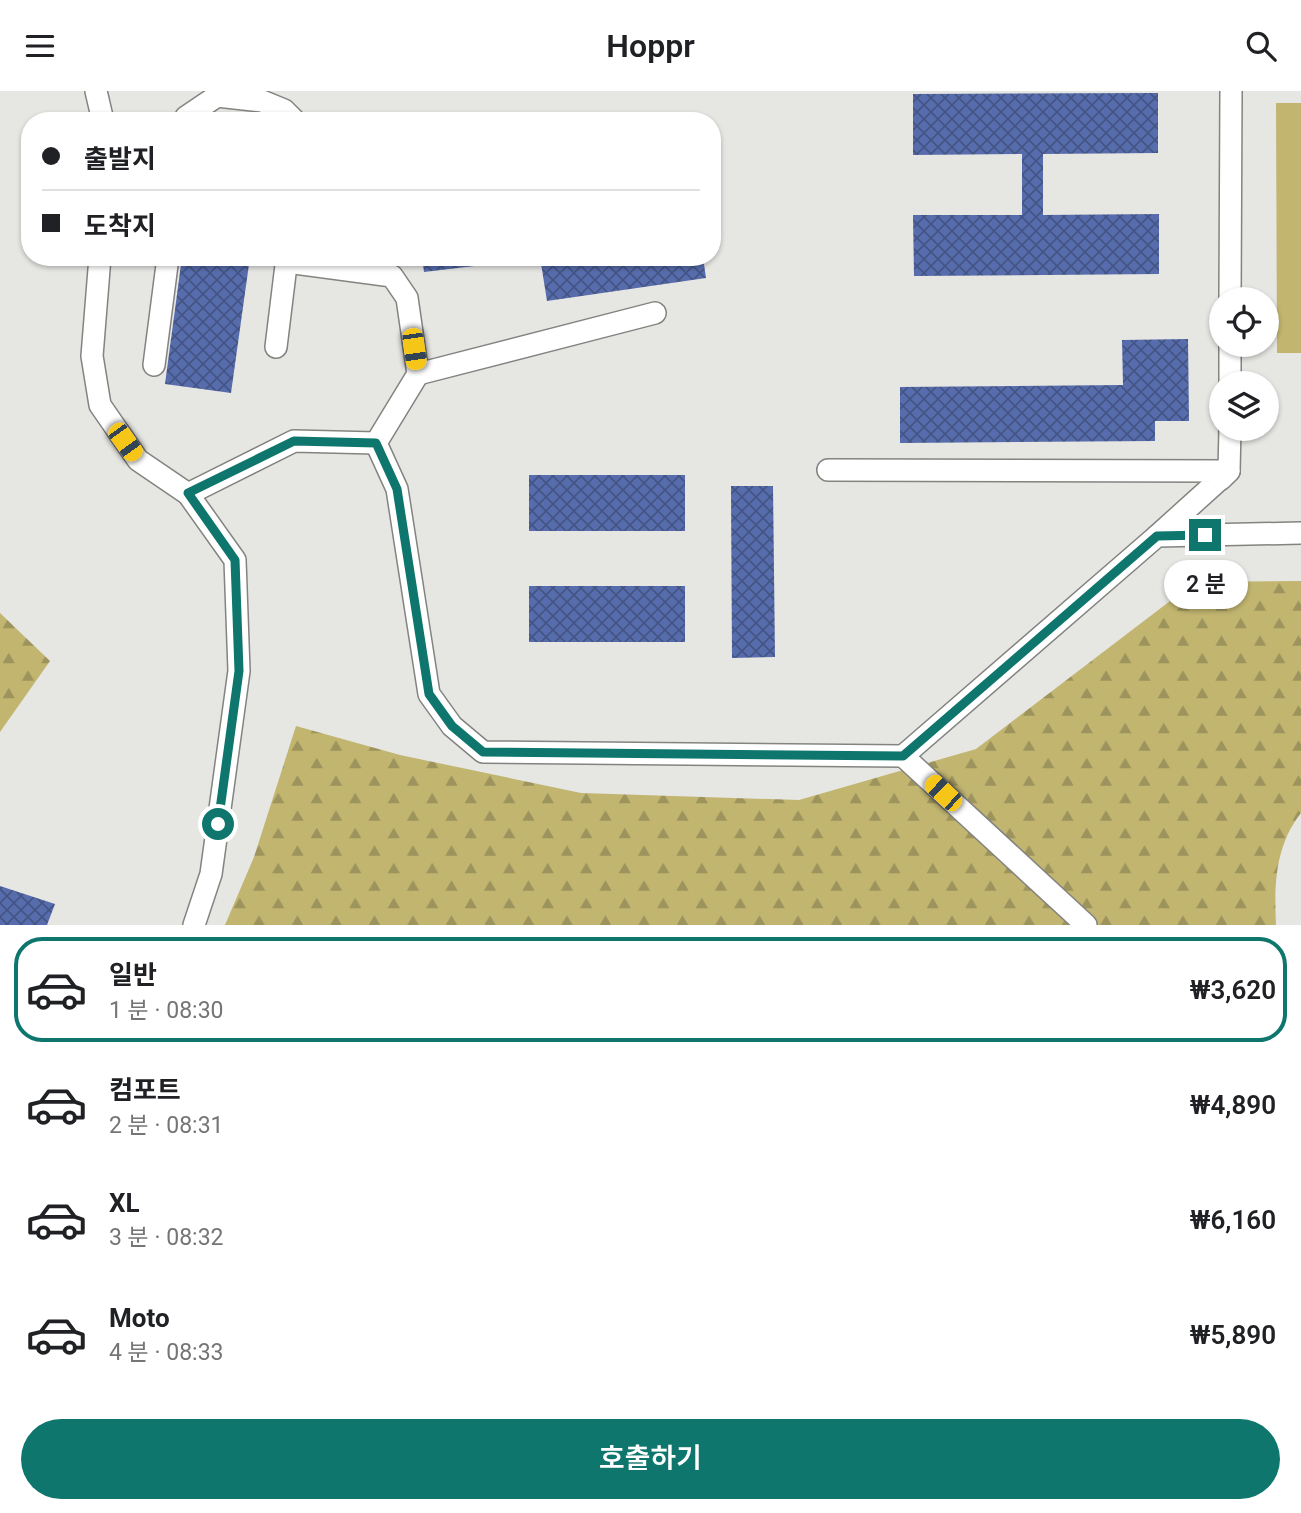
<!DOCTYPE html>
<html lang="ko">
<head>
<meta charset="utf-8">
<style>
  :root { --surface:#fff; --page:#f2f2f2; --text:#202124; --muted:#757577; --line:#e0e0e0; --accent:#0f766e }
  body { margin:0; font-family:Roboto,"Noto Sans KR",sans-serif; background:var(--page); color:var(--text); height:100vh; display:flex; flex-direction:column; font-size:26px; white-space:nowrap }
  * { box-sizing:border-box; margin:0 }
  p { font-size:23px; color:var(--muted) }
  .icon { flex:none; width:38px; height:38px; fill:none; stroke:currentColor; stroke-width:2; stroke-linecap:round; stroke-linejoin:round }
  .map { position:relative; height:834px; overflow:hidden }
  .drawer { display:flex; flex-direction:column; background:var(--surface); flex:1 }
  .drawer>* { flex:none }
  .top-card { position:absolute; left:21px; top:21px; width:700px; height:154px; border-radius:28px; box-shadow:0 2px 5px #0004; display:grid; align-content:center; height:154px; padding:0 21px; background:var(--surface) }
  .tools { position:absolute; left:1209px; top:196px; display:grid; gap:14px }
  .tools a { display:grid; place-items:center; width:70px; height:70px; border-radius:50%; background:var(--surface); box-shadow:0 2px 5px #0004; font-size:35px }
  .end { position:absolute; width:32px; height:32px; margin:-16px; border:9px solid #0f766e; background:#fff; box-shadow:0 0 0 4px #fff }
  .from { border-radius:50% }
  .bubble { position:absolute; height:49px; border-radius:24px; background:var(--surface); box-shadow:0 2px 5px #0004; font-size:23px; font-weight:600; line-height:49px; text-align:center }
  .car { position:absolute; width:21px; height:42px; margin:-21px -10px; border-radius:9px; box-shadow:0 0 5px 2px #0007; background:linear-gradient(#f5c518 24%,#345 0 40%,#f5c518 0 76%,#345 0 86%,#f5c518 0) }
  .top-card b { display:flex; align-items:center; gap:24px; height:66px; font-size:26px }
  .top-card b+b { border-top:2px solid var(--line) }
  .top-card i { width:18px; height:18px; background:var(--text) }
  ul { padding:12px 0 0; list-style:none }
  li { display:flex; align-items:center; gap:21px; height:105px; margin:0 14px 10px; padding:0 7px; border:4px solid transparent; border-radius:28px }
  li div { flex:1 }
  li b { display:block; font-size:26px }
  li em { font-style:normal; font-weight:600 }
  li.active { border-color:var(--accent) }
  li>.icon { width:63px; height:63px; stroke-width:1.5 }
  .action { display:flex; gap:14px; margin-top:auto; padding:14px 21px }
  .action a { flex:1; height:80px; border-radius:42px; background:var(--accent); color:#fff; font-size:28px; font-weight:600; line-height:80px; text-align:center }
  header { display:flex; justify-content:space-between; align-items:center; height:91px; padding:0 21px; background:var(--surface); font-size:32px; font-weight:600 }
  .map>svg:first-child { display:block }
  .forest { fill:url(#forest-firs) }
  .pitch { fill:#c1b570 }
  .building { fill:url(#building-cross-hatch) }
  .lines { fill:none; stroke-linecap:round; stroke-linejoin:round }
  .minor-casing { stroke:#838380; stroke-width:24 }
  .minor { stroke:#fff; stroke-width:21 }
  .route { stroke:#0f766e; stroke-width:9 }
</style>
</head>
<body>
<header><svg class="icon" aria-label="menu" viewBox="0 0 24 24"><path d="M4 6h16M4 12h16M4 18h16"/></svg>Hoppr<svg class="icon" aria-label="search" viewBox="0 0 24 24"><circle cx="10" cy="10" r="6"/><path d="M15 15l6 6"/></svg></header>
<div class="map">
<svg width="1301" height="834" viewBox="0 0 1301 834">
  <defs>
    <pattern id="forest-firs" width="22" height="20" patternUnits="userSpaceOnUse" patternTransform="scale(1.75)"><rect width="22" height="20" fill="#c1b570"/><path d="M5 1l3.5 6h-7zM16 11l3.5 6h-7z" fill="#9d935c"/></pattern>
    <pattern id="building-cross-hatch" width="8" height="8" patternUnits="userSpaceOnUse" patternTransform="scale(1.75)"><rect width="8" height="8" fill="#566cac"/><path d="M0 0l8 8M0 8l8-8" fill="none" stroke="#445484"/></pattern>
  </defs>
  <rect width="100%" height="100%" fill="#e6e6e3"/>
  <g class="forest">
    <path d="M1301,490v232c-26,33 -27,72 -25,112h-1051l29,-68 42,-131 104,29 181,38 218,7 177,-51 219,-167z"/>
    <path d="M0,522l50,48 -50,71z"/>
  </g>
  <path class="pitch" d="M1276,12h25v250h-24z"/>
  <g class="building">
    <path d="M1158,2v60l-115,1v61l116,-1v60l-245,2 -1,-61h109v-61l-109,1v-61z"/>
    <path d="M182,166h68l-19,136 -66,-9z"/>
    <path d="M422,166h102l1,3 -101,12z"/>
    <path d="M540,166h163l3,21 -159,23z"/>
    <path d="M1188,248l1,82h-34v20l-255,2v-56l223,-2 -1,-45z"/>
    <rect x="529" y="384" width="156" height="56"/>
    <path d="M731,395h42l2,171 -43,1z"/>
    <rect x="529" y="495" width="156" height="56"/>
    <path d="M0,795l55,18 -8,21h-47z"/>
  </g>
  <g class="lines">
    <g class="minor-casing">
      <g id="minor">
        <path d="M96,0l7,30"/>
        <path d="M186,30v-4l31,-21 45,5 22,9 11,11"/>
        <path d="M100,166l-8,99 8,49 38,55 50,34"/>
        <path d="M287,171l105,14 15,22 11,76 -42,69 21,46 32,205 23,32 31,26 420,4"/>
        <path d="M1230,208l1,-208"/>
        <path d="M276,256l11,-90"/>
        <path d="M154,274l14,-108"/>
        <path d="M418,283l237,-61"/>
        <path d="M1230,292v-38"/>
        <path d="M828,379l401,1 -72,65"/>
        <path d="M1221,388l8,-8 1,-42"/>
        <path d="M194,834l17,-51 28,-203 -4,-111 -47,-66 106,-53 82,2"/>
        <path d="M1086,834l-183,-169 254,-220 144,-3"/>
      </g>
    </g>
    <use href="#minor" class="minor"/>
  </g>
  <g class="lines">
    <path class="route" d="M218,733l21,-153 -4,-111 -47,-67 106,-52 82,2 21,46 32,205 23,32 31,26 420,4 254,-220 48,-1"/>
  </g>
</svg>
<div class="tools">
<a><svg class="icon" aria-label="locate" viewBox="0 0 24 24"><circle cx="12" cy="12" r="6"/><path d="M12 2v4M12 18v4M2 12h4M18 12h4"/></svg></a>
<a><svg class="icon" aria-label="layers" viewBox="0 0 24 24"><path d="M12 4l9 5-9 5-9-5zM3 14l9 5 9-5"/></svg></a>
</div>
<i class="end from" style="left:218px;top:733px"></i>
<i class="end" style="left:1205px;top:444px"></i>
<div class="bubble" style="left:1164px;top:469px;width:84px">2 분</div>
<i class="car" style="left:414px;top:258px;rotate:172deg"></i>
<i class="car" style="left:125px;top:351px;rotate:144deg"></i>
<i class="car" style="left:943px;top:702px;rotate:313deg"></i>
<div class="top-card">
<b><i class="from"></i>출발지</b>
<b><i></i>도착지</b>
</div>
</div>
<section class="drawer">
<ul>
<li class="active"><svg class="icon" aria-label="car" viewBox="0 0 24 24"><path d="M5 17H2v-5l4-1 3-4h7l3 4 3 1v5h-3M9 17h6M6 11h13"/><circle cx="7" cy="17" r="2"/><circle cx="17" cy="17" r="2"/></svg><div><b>일반</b><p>1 분 · 08:30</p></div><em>₩3,620</em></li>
<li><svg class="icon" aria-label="car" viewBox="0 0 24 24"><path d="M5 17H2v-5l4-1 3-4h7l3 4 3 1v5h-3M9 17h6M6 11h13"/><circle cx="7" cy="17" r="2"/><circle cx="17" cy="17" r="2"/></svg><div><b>컴포트</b><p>2 분 · 08:31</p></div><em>₩4,890</em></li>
<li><svg class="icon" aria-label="car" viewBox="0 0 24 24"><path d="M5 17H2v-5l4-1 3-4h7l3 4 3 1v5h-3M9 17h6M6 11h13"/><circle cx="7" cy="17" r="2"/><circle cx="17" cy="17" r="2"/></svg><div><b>XL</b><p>3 분 · 08:32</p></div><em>₩6,160</em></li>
<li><svg class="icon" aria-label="car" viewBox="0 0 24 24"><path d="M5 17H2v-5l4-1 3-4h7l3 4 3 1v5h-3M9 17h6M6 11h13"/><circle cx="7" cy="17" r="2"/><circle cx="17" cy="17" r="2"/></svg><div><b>Moto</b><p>4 분 · 08:33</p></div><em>₩5,890</em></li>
</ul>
<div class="action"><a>호출하기</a></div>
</section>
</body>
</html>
